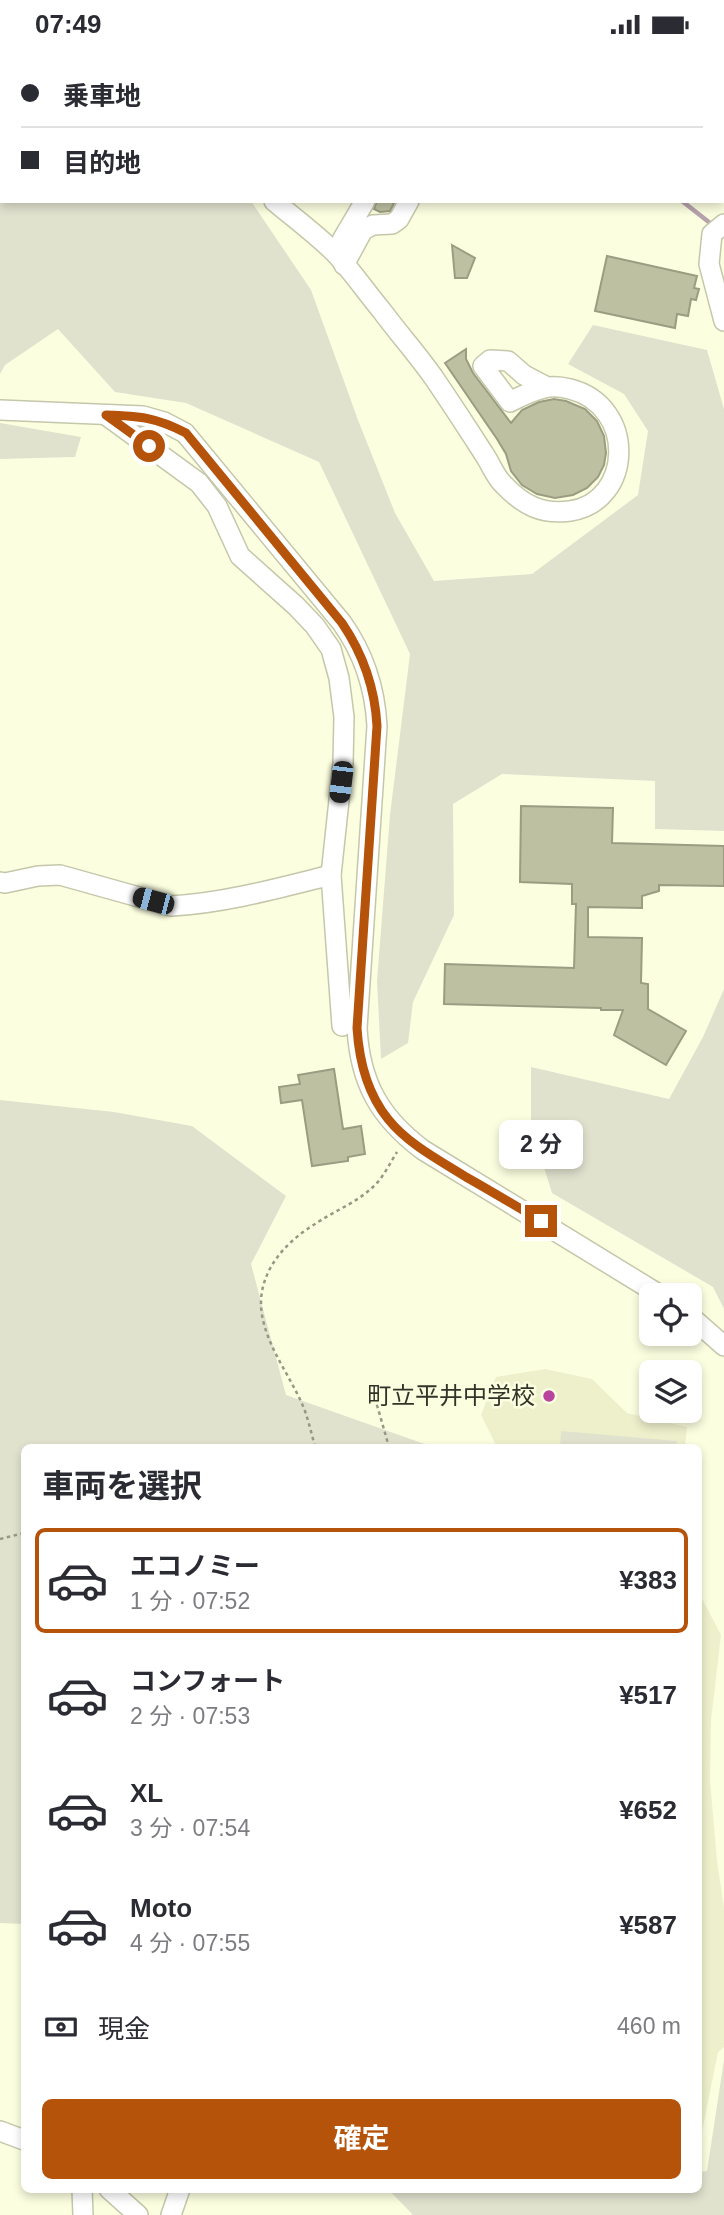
<!DOCTYPE html>
<html lang="ja">
<head>
<meta charset="utf-8">
<style>
  :root { --surface:#fff; --page:#f7f7f7; --text:#2b2b33; --muted:#7c7c81; --line:#e1e1e2; --accent:#b45309 }
  body { margin:0; font-family:Helvetica,"Noto Sans JP",sans-serif; background:var(--page); color:var(--text); height:100vh; display:flex; flex-direction:column; font-size:26px; white-space:nowrap }
  * { box-sizing:border-box; margin:0 }
  p { font-size:23px; color:var(--muted) }
  .icon { flex:none; width:38px; height:38px; fill:none; stroke:currentColor; stroke-width:2; stroke-linecap:round; stroke-linejoin:round }
  .map { position:relative; flex:1; overflow:hidden }
  .drawer { position:absolute; left:21px; top:1395px; width:681px; height:749px; display:flex; flex-direction:column; background:var(--surface); border-radius:10px; box-shadow:0 4px 10px #0003 }
  .drawer>* { flex:none }
  .hud { position:absolute; left:0px; top:0px; width:724px; height:154px; box-shadow:0 4px 10px #0003; display:grid; align-content:center; height:154px; padding:0 21px; background:var(--surface) }
  .tools { position:absolute; left:639px; top:1234px; display:grid; gap:14px }
  .tools a { display:grid; place-items:center; width:63px; height:63px; border-radius:10px; background:var(--surface); box-shadow:0 4px 10px #0003; font-size:35px }
  .end { position:absolute; width:32px; height:32px; margin:-16px; border:9px solid #b45309; background:#fff; box-shadow:0 0 0 4px #fff }
  .from { border-radius:50% }
  .bubble { position:absolute; height:49px; border-radius:10px; background:var(--surface); box-shadow:0 4px 10px #0003; font-size:23px; font-weight:700; line-height:49px; text-align:center }
  .car { position:absolute; width:21px; height:42px; margin:-21px -10px; border-radius:9px; box-shadow:0 0 5px 2px #0007; background:linear-gradient(#222 24%,#8ab4d8 0 40%,#222 0 76%,#8ab4d8 0 86%,#222 0) }
  .hud b { display:flex; align-items:center; gap:24px; height:66px; font-size:26px }
  .hud b+b { border-top:2px solid var(--line) }
  .hud i { width:18px; height:18px; background:var(--text) }
  ul { padding:0; list-style:none }
  li { display:flex; align-items:center; gap:21px; height:105px; margin:0 14px 10px; padding:0 7px; border:4px solid transparent; border-radius:10px }
  li div { flex:1 }
  li b { display:block; font-size:26px }
  li em { font-style:normal; font-weight:700 }
  li.selected { border-color:var(--accent) }
  li>.icon { width:63px; height:63px; stroke-width:1.5 }
  h2 { padding:0 21px; font-size:32px; line-height:84px }
  .pay { display:flex; align-items:center; gap:18px; height:77px; padding:0 21px; font-size:26px }
  .pay p { margin-inline-start:auto }
  .cta { display:flex; gap:14px; margin-top:auto; padding:14px 21px }
  .cta a { flex:1; height:80px; border-radius:10px; background:var(--accent); color:#fff; font-size:28px; font-weight:700; line-height:80px; text-align:center }
  .status { display:flex; justify-content:space-between; align-items:center; height:49px; padding:0 35px; background:var(--surface); direction:ltr }
  .status svg { height:19px; fill:currentColor }
  .map>svg:first-child { display:block }
  .built { fill:#eef0cc }
  .green { fill:#e1e2ce }
  .lines { fill:none; stroke-linecap:round; stroke-linejoin:round }
  .stream { stroke:#b6a2ac; stroke-width:4.5 }
  .building { fill:#bec0a2; stroke:#9b9c81; stroke-width:2 }
  .minor-casing { stroke:#c5c7aa; stroke-width:22 }
  .path { stroke:#979884; stroke-width:2.5; stroke-dasharray:3.5 3.5; stroke-linecap:butt }
  .minor { stroke:#fff; stroke-width:19 }
  .route { stroke:#b45309; stroke-width:9 }
  .poi-dot { fill:#b8449e; stroke:#fcfee0; stroke-width:2.5 }
  .labels { text-anchor:middle; stroke-width:5; stroke-linejoin:round; paint-order:stroke }
  .poi-label { font-size:24px; fill:#333328; stroke:#fcfee0; text-anchor:end }
</style>
</head>
<body>
<div class="status"><b>07:49</b><svg viewBox="0 0 49 12"><path d="M0 12V9h3v3zM5 12V6h3v6zM10 12V3h3v9zM15 12V0h3v12zM26 1h20v11H26zM47 4h2v5h-2z"/></svg></div>
<div class="map">
<svg width="724" height="2166" viewBox="0 0 724 2166">
  <rect width="100%" height="100%" fill="#fcfee0"/>
  <g class="built">
    <path d="M545,1320l47,10 35,34 60,14 -2,20h-188l-16,-32 15,-38z"/>
    <path d="M698,1542l23,44 -10,86 -1,59 7,81 7,46v140l-6,5 -20,100z"/>
  </g>
  <g class="green">
    <path d="M2,146v6h249l60,89 47,130 37,93 39,68 98,-7 106,-79 10,-64 -24,-37 -56,-30 25,-39 114,25 17,59v422l-69,-2v-48l-153,-7 -49,30 1,111 -41,87 -5,41 -27,16 -4,-78 13,-166 20,-161 -91,-192 -133,-59 -71,-11 -57,-63 -53,36 -5,9v-178z"/>
    <path d="M0,374l81,14 -6,20 -75,2z"/>
    <path d="M724,940v320l-11,-22 -161,-94 -21,-67v-59l138,32 34,-62z"/>
    <path d="M0,1051l114,12 78,14 94,70 -35,68 35,131 147,52h-409v477l-24,-1z"/>
    <path d="M561,1382l116,10 -1,6h-116z"/>
    <path d="M724,2011v155h-311l-25,-26h310v-17l9,-1z"/>
  </g>
  <g class="lines">
    <g class="stream">
      <path d="M643,0v2"/>
      <path d="M682,152l28,22"/>
    </g>
  </g>
  <g class="building">
    <path d="M377,152h18l-5,10 -10,1 -6,-3z"/>
    <path d="M452,196l23,13 -8,20h-12z"/>
    <path d="M607,207l90,20 -3,12 5,1 -3,11 -5,-1 -3,17 -11,-2 -2,14 -80,-17z"/>
    <path d="M466,300v10l7,14 38,50 11,-13 17,-8 15,-3 12,2 19,8 12,12 7,15 2,17 -2,12 -6,12 -11,11 -14,7 -18,3 -18,-4 -15,-9 -11,-14 -5,-17 -9,-15 -52,-76z"/>
    <path d="M521,757l92,2 -1,35 112,3v40l-65,-1v6l-17,5v12l-54,-1v30l54,1 -1,45 7,1v25l38,22 -20,34 -52,-30 9,-25h-22v-2l-157,-4 1,-40 129,4 2,-64h-4v-20l-52,-2z"/>
    <path d="M334,1020l9,60 18,-3 4,28 -17,3v4l-36,5 -10,-66 -21,3 -2,-16 21,-3 -2,-9z"/>
  </g>
  <g class="lines">
    <g class="minor-casing">
      <g id="minor">
        <path d="M59,0l2,2"/>
        <path d="M161,0l1,2"/>
        <path d="M282,0l1,2"/>
        <path d="M265,2l2,-2"/>
        <path d="M723,33h1"/>
        <path d="M723,114h1"/>
        <path d="M0,141l2,-1"/>
        <path d="M274,152c20,17 42,33 61,52 17,18 31,39 47,58 17,23 36,44 52,67 17,25 34,51 50,76 7,10 11,23 20,31 19,20 38,30 66,26 63,-9 67,-105 0,-122 -8,-2 -18,-3 -26,-1 -12,3 -23,8 -34,14l-27,-36 7,-6 18,1 16,14 23,12"/>
        <path d="M724,175l-12,10 -3,30 15,57"/>
        <path d="M342,191l23,-39"/>
        <path d="M344,216l19,-35 10,-5 19,-1 7,-5 10,-18"/>
        <path d="M0,361l143,6 21,6 21,11 157,190c22,31 33,65 35,103l-20,302c3,54 22,89 66,122l237,145"/>
        <path d="M106,366l93,68 18,23 23,50 56,50 19,20 16,23 8,29 5,39 -1,46 -12,112 11,151"/>
        <path d="M0,833l5,1 33,-7 22,-1 111,31c54,-3 108,-18 160,-31"/>
        <path d="M690,1267l34,30"/>
        <path d="M0,2082l24,9"/>
        <path d="M82,2140l1,26"/>
        <path d="M109,2140l29,26"/>
        <path d="M171,2166l9,-26"/>
      </g>
    </g>
    <g class="path">
      <path d="M375,1349l14,49"/>
      <path d="M315,1398c-3,-12 -6,-24 -10,-36 -12,-31 -35,-59 -42,-91 -10,-42 19,-76 52,-96 19,-13 41,-21 58,-37 10,-9 17,-24 24,-35"/>
      <path d="M0,1490l24,-6"/>
    </g>
    <use href="#minor" class="minor"/>
  </g>
  <g class="lines">
    <path class="route" d="M149,397l-43,-31c33,1 49,2 80,18l156,190c21,31 33,65 35,103l-20,302c2,32 10,65 31,91 20,25 51,41 78,58 25,14 50,29 75,44"/>
  </g>
  <circle class="poi-dot" cx="549" cy="1347" r="7"/>
  <g class="labels">
    <g class="poi-label">
      <text x="535" y="1355">町立平井中学校</text>
    </g>
  </g>
</svg>
<div class="tools">
<a><svg class="icon" aria-label="locate" viewBox="0 0 24 24"><circle cx="12" cy="12" r="6"/><path d="M12 2v4M12 18v4M2 12h4M18 12h4"/></svg></a>
<a><svg class="icon" aria-label="layers" viewBox="0 0 24 24"><path d="M12 4l9 5-9 5-9-5zM3 14l9 5 9-5"/></svg></a>
</div>
<i class="end from" style="left:149px;top:397px"></i>
<i class="end" style="left:541px;top:1172px"></i>
<div class="bubble" style="left:499px;top:1071px;width:84px">2 分</div>
<i class="car" style="left:341px;top:733px;rotate:187deg"></i>
<i class="car" style="left:153px;top:852px;rotate:285deg"></i>
<div class="hud">
<b><i class="from"></i>乗車地</b>
<b><i></i>目的地</b>
</div>
<section class="drawer">
<h2>車両を選択</h2>
<ul>
<li class="selected"><svg class="icon" aria-label="car" viewBox="0 0 24 24"><path d="M5 17H2v-5l4-1 3-4h7l3 4 3 1v5h-3M9 17h6M6 11h13"/><circle cx="7" cy="17" r="2"/><circle cx="17" cy="17" r="2"/></svg><div><b>エコノミー</b><p>1 分 · 07:52</p></div><em>¥383</em></li>
<li><svg class="icon" aria-label="car" viewBox="0 0 24 24"><path d="M5 17H2v-5l4-1 3-4h7l3 4 3 1v5h-3M9 17h6M6 11h13"/><circle cx="7" cy="17" r="2"/><circle cx="17" cy="17" r="2"/></svg><div><b>コンフォート</b><p>2 分 · 07:53</p></div><em>¥517</em></li>
<li><svg class="icon" aria-label="car" viewBox="0 0 24 24"><path d="M5 17H2v-5l4-1 3-4h7l3 4 3 1v5h-3M9 17h6M6 11h13"/><circle cx="7" cy="17" r="2"/><circle cx="17" cy="17" r="2"/></svg><div><b>XL</b><p>3 分 · 07:54</p></div><em>¥652</em></li>
<li><svg class="icon" aria-label="car" viewBox="0 0 24 24"><path d="M5 17H2v-5l4-1 3-4h7l3 4 3 1v5h-3M9 17h6M6 11h13"/><circle cx="7" cy="17" r="2"/><circle cx="17" cy="17" r="2"/></svg><div><b>Moto</b><p>4 分 · 07:55</p></div><em>¥587</em></li>
</ul>
<div class="pay"><svg class="icon" aria-label="cash" viewBox="0 0 24 24"><path d="M3 7h18v10H3z"/><circle cx="12" cy="12" r="2"/></svg>現金<p>460 m</p></div>
<div class="cta"><a>確定</a></div>
</section>
</div>
</body>
</html>
